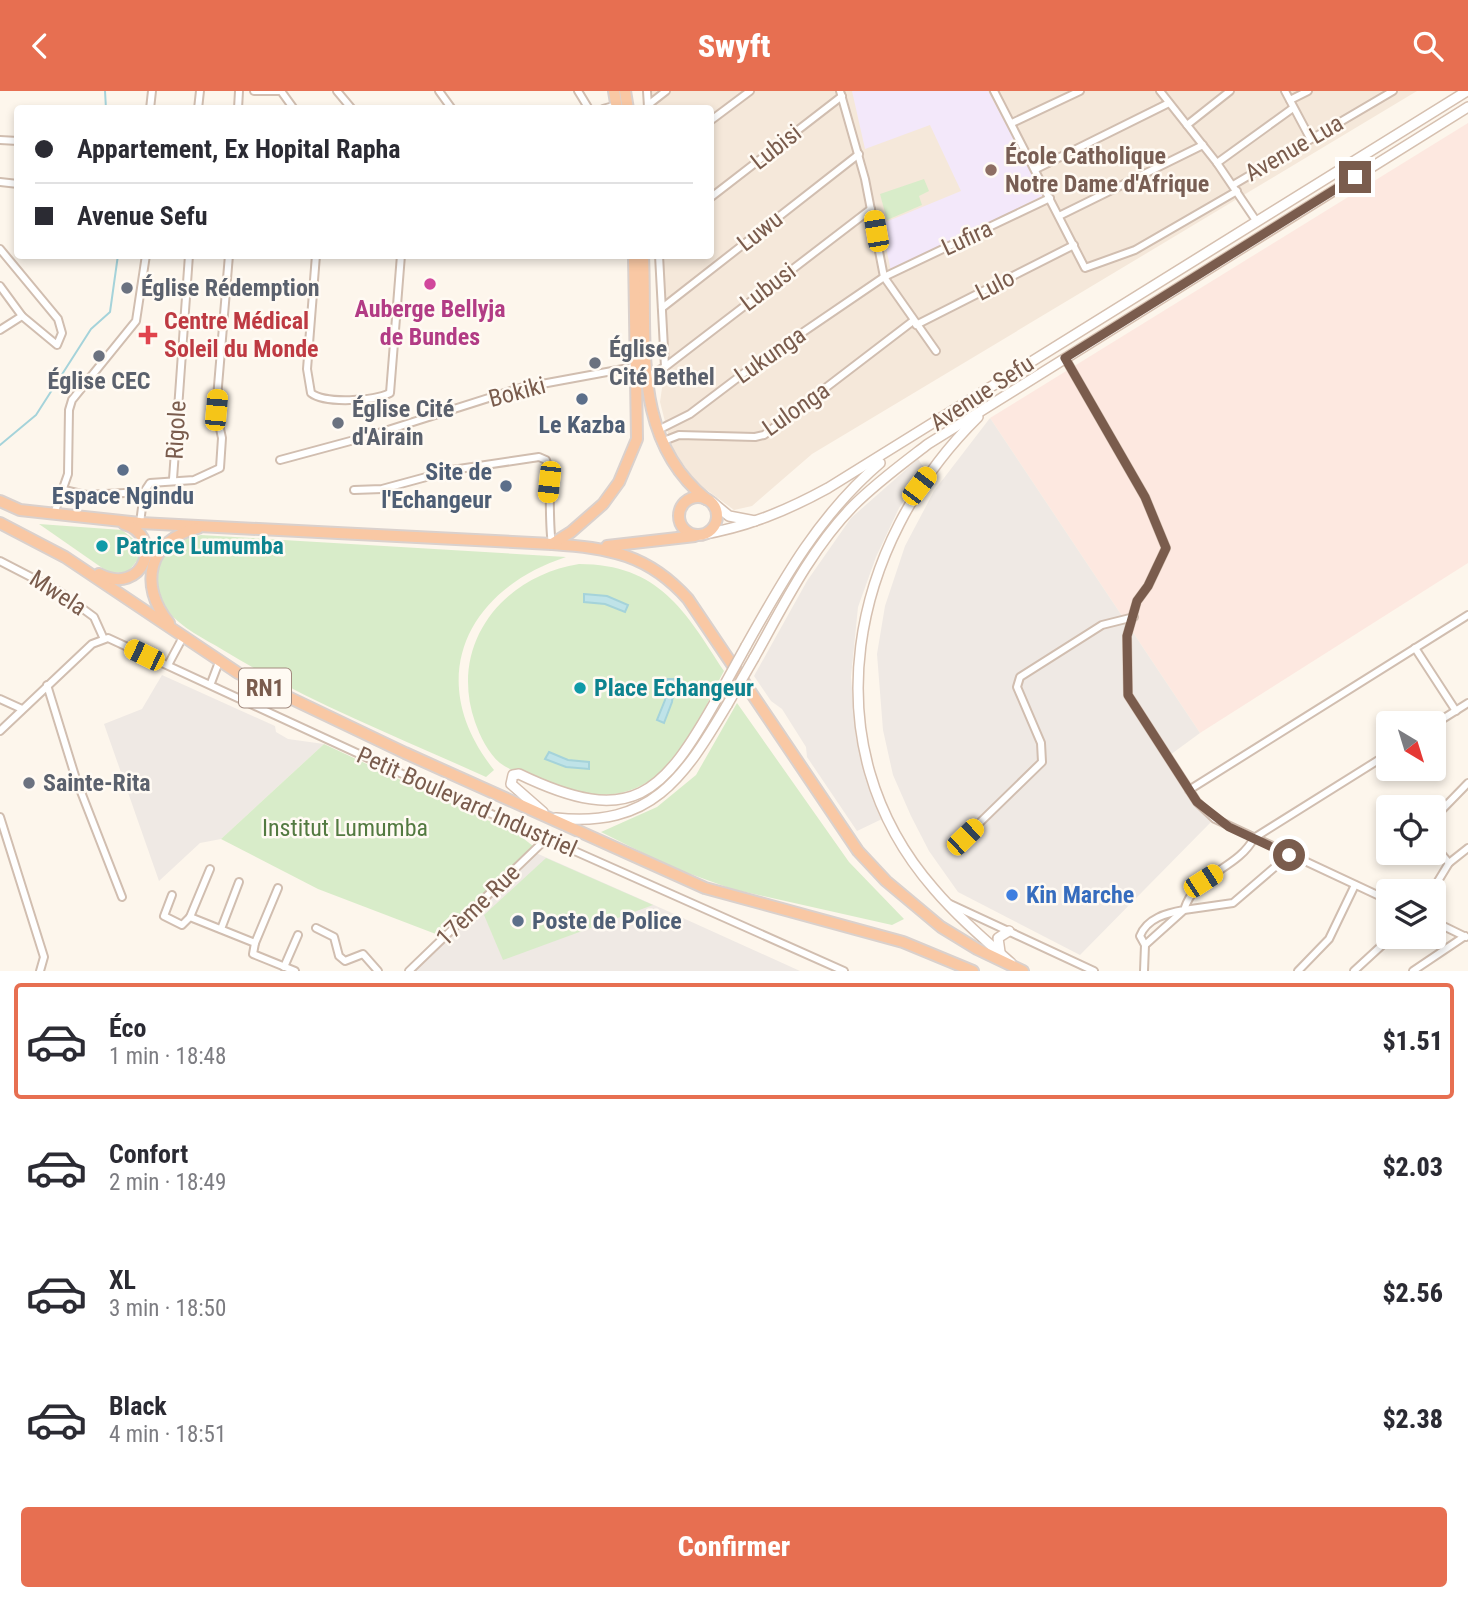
<!DOCTYPE html>
<html lang="fr">
<head>
<meta charset="utf-8">
<style>
  :root { --surface:#fff; --page:#f2f2f3; --text:#2b2b33; --muted:#7c7c81; --line:#e1e1e2; --accent:#e76f51 }
  body { margin:0; font-family:"Roboto Condensed",sans-serif; background:var(--page); color:var(--text); height:100vh; display:flex; flex-direction:column; font-size:26px; white-space:nowrap }
  * { box-sizing:border-box; margin:0 }
  p { font-size:23px; color:var(--muted) }
  .icon { flex:none; width:38px; height:38px; fill:none; stroke:currentColor; stroke-width:2; stroke-linecap:round; stroke-linejoin:round }
  .map { position:relative; height:880px; overflow:hidden }
  .details { display:flex; flex-direction:column; background:var(--surface); flex:1 }
  .details>* { flex:none }
  .guide { position:absolute; left:14px; top:14px; width:700px; height:154px; border-radius:7px; box-shadow:0 4px 10px #0003; display:grid; align-content:center; height:154px; padding:0 21px; background:var(--surface) }
  .needle { width:46px; rotate:142deg }
  .tools { position:absolute; left:1376px; top:620px; display:grid; gap:14px }
  .tools a { display:grid; place-items:center; width:70px; height:70px; border-radius:7px; background:var(--surface); box-shadow:0 4px 10px #0003; font-size:35px }
  .end { position:absolute; width:32px; height:32px; margin:-16px; border:9px solid #7a5c4d; background:#fff; box-shadow:0 0 0 4px #fff }
  .from { border-radius:50% }
  .car { position:absolute; width:21px; height:42px; margin:-21px -10px; border-radius:9px; box-shadow:0 0 5px 2px #0007; background:linear-gradient(#f5c518 24%,#345 0 40%,#f5c518 0 76%,#345 0 86%,#f5c518 0) }
  .guide b { display:flex; align-items:center; gap:24px; height:66px; font-size:26px }
  .guide b+b { border-top:2px solid var(--line) }
  .guide i { width:18px; height:18px; background:var(--text) }
  ul { padding:12px 0 0; list-style:none }
  li { display:flex; align-items:center; gap:21px; height:116px; margin:0 14px 10px; padding:0 7px; border:4px solid transparent; border-radius:7px }
  li div { flex:1 }
  li b { display:block; font-size:26px }
  li em { font-style:normal; font-weight:800 }
  li.current { border-color:var(--accent) }
  li>.icon { width:63px; height:63px; stroke-width:1.5 }
  .primary-button { display:flex; gap:14px; margin-top:auto; padding:14px 21px }
  .primary-button a { flex:1; height:80px; border-radius:7px; background:var(--accent); color:#fff; font-size:28px; font-weight:800; line-height:80px; text-align:center }
  header { display:flex; justify-content:space-between; align-items:center; height:91px; padding:0 21px; background:var(--accent); color:#fff; font-size:32px; font-weight:800 }
  .map>svg:first-child { display:block }
  .residential { fill:#f5e8da }
  .commercial { fill:#fde8e0 }
  .industrial { fill:#efe9e4 }
  .education { fill:#f3e8fa }
  .green { fill:#d8ecc9 }
  .water { fill:#bfe3e8; stroke:#a5d3da; stroke-width:2 }
  .lines { fill:none; stroke-linecap:round; stroke-linejoin:round }
  .stream { stroke:#a5d3da; stroke-width:2 }
  .minor-casing { stroke:#d1beb0; stroke-width:10 }
  .secondary-casing { stroke:#d6c0b0; stroke-width:12 }
  .trunk-casing { stroke:#dad1cd; stroke-width:14 }
  .minor { stroke:#fff; stroke-width:6 }
  .secondary { stroke:#fff; stroke-width:9 }
  .trunk { stroke:#f9c8a4; stroke-width:10 }
  .secondary-bridge-casing { stroke:#d6c0b0; stroke-width:12; stroke-linecap:butt }
  .secondary-bridge { stroke:#fff; stroke-width:9 }
  .route { stroke:#7a5c4d; stroke-width:9 }
  .education-dot { fill:#8d6e63; stroke:#fffaf3; stroke-width:2.5 }
  .hotel-dot { fill:#d1479c; stroke:#fffaf3; stroke-width:2.5 }
  .worship-dot { fill:#6b7280; stroke:#fffaf3; stroke-width:2.5 }
  .health-dot { fill:#e0444e; stroke:#fffaf3; stroke-width:2.5 }
  .service-dot { fill:#5c6f8a; stroke:#fffaf3; stroke-width:2.5 }
  .culture-dot { fill:#0f9aa8; stroke:#fffaf3; stroke-width:2.5 }
  .shop-dot { fill:#3f7fe0; stroke:#fffaf3; stroke-width:2.5 }
  .labels { text-anchor:middle; stroke-width:5; stroke-linejoin:round; paint-order:stroke }
  .shield { fill:#fffaf3; stroke:#a28b7f; stroke-width:2 }
  .shield-label { font-size:23px; font-weight:bold; fill:#7a5c4d }
  .street-label { font-size:24px; fill:#7a5c4d; stroke:#fffaf3 }
  .education-label { font-size:24px; font-weight:bold; fill:#785e54; stroke:#fffaf3; text-anchor:start }
  .worship-label { font-size:24px; font-weight:bold; fill:#5b616d; stroke:#fffaf3; text-anchor:start }
  .hotel-label { font-size:24px; font-weight:bold; fill:#b23c85; stroke:#fffaf3 }
  .health-label { font-size:24px; font-weight:bold; fill:#be3a42; stroke:#fffaf3; text-anchor:start }
  .service-label { font-size:24px; font-weight:bold; fill:#4e5e75; stroke:#fffaf3 }
  .culture-label { font-size:24px; font-weight:bold; fill:#0d838f; stroke:#fffaf3; text-anchor:start }
  .park-label { font-size:24px; fill:#537a41; stroke:#fffaf3 }
  .shop-label { font-size:24px; font-weight:bold; fill:#366cbe; stroke:#fffaf3; text-anchor:start }
</style>
</head>
<body>
<header><svg class="icon" aria-label="back" viewBox="0 0 24 24"><path d="M15 5l-7 7 7 7"/></svg>Swyft<svg class="icon" aria-label="search" viewBox="0 0 24 24"><circle cx="10" cy="10" r="6"/><path d="M15 15l6 6"/></svg></header>
<div class="map">
<svg width="1468" height="880" viewBox="0 0 1468 880">
  <rect width="100%" height="100%" fill="#fdf6ec"/>
  <path class="residential" d="M647,0h770l-605,363 -60,52 -18,4 -38,-28 -24,-33 -12,-47 5,-35 -6,-111 51,-1v-146l-61,-1z"/>
  <path class="commercial" d="M1468,32v440l-268,170 -210,-315z"/>
  <g class="industrial">
    <path d="M990,327l210,315 -30,22 41,67 -131,133 -122,-63 -29,-41 -18,-35 -18,-41 -10,-45 -6,-76 8,-48 20,-60 29,-55z"/>
    <path d="M918,368l7,10 -26,39 -23,49 -18,50 -7,70 5,62 26,80 -25,12 -50,-74 -1,-10 -24,-38 -11,-8 -17,-25 53,-95 44,-63z"/>
    <path d="M162,584l113,51 1,6 12,7 36,5 -103,95 -21,4 -41,38 -55,-157 38,-15z"/>
    <path d="M536,762l127,56 137,62h-386z"/>
  </g>
  <path class="education" d="M852,0h136l56,104 -153,76 -10,-47 80,-33 -31,-66 -65,24z"/>
  <g class="green">
    <path d="M924,88l5,12 -10,5 3,9 -35,15 -7,-26z"/>
    <path d="M39,433l83,6 16,13 2,14 -13,16 -19,-1z"/>
    <path d="M201,444l365,22c-101,33 -143,124 -72,213l-8,7c-88,-40 -180,-76 -263,-127 -18,-11 -42,-22 -56,-40 -10,-12 -12,-30 -7,-45 7,-18 22,-27 41,-30z"/>
    <path d="M579,473c80,0 106,47 145,107 -19,34 -36,82 -69,106 -27,20 -55,21 -85,13 -21,-6 -52,-14 -70,-27 -12,-10 -20,-27 -25,-41 -27,-78 28,-146 104,-158z"/>
    <path d="M737,612l112,159 55,57 -12,6 -160,-36 -61,-22 -70,-35 56,-25 39,-32z"/>
    <path d="M324,653l195,91 14,11 -92,90 -123,-47 -97,-50z"/>
    <path d="M546,767l107,47 -150,55 -19,-45z"/>
  </g>
  <g class="water">
    <path d="M584,503l23,2 21,9 -3,7 -20,-8 -21,-2z"/>
    <path d="M667,588h8l-3,23 -8,21 -7,-3 8,-20z"/>
    <path d="M549,661l19,8 21,2v7l-23,-2 -21,-8z"/>
  </g>
  <g class="lines">
    <g class="stream">
      <path d="M105,0l1,18"/>
      <path d="M0,354l36,-30 55,-86 19,-17 8,-57"/>
    </g>
    <g class="minor-casing">
      <g id="minor">
        <path d="M254,0h25"/>
        <path d="M281,0l13,18"/>
        <path d="M337,0l15,18"/>
        <path d="M439,0l13,18"/>
        <path d="M578,0l11,18"/>
        <path d="M647,0l1,16"/>
        <path d="M840,0l25,88 19,98 52,74"/>
        <path d="M994,0l91,177 50,-18 102,-59"/>
        <path d="M1160,0l57,72 40,59"/>
        <path d="M1285,0l25,47"/>
        <path d="M1290,9l18,-9"/>
        <path d="M648,14l18,-14"/>
        <path d="M150,18l2,-18"/>
        <path d="M198,18l2,-18"/>
        <path d="M238,18l1,-18"/>
        <path d="M603,18l14,-4"/>
        <path d="M710,30l40,-30"/>
        <path d="M1012,32l68,-32"/>
        <path d="M1187,34l43,-34"/>
        <path d="M0,49l18,1"/>
        <path d="M1217,72l76,-55"/>
        <path d="M1036,78l133,-66"/>
        <path d="M0,91l18,2"/>
        <path d="M1233,94l160,-94"/>
        <path d="M710,107l132,-102"/>
        <path d="M1059,125l144,-71"/>
        <path d="M0,158l58,70 4,14 -5,12 -35,-29 -22,-30"/>
        <path d="M316,164l-9,114 4,24c14,11 63,8 79,0l11,-138"/>
        <path d="M659,164l6,112"/>
        <path d="M662,217l197,-154"/>
        <path d="M916,234l158,-80"/>
        <path d="M0,239l22,-14"/>
        <path d="M1065,267l80,139 21,51 -18,38 -11,15 -10,35 1,59 69,107 18,17 173,81"/>
        <path d="M648,285l17,-9 206,-158"/>
        <path d="M658,339l32,-16 62,-47 132,-90 166,-79"/>
        <path d="M661,351l18,-7 76,2 9,-2 149,-114"/>
        <path d="M280,369l89,-24 151,-48 114,-21"/>
        <path d="M173,388l16,-224"/>
        <path d="M64,399l22,5 58,-3"/>
        <path d="M354,399l28,-1 70,-19 87,-13 7,3c6,13 2,62 6,84"/>
        <path d="M54,423l14,-40 1,-64 3,-10 64,-79 10,-66"/>
        <path d="M140,432l4,-31 6,-9 44,-3 26,-12 2,-30 -6,-28 13,-155"/>
        <path d="M0,470l60,31 34,25 9,20"/>
        <path d="M1415,557l41,63"/>
        <path d="M168,574l15,-28"/>
        <path d="M211,592l8,-21"/>
        <path d="M47,594l29,94 46,118"/>
        <path d="M0,608l22,10"/>
        <path d="M1433,634l35,-22"/>
        <path d="M0,640l92,-87 16,-6 316,146 420,187"/>
        <path d="M1189,699l279,-175"/>
        <path d="M0,726l44,140 -4,14"/>
        <path d="M1433,728l35,-36"/>
        <path d="M965,746l77,-75 -1,-19 -24,-56 3,-10 82,-52 32,-8"/>
        <path d="M1433,753l16,19"/>
        <path d="M210,778l-20,48 65,26 -2,11 42,17"/>
        <path d="M1432,800l17,-28 19,-15"/>
        <path d="M172,804l-8,21 18,9 8,-8"/>
        <path d="M950,813l144,67"/>
        <path d="M1433,830l33,16"/>
        <path d="M316,837l18,9 5,19 6,5 18,-7 15,17"/>
        <path d="M221,838l18,-47"/>
        <path d="M255,852l23,-55"/>
        <path d="M1145,854l39,-35 49,-7 56,-48"/>
        <path d="M284,876l14,-32"/>
        <path d="M409,880l137,-132"/>
        <path d="M1144,880l1,-26 -5,-9c7,-18 27,-23 44,-26 11,-37 53,-40 70,-72l134,-84"/>
        <path d="M1298,880l31,-32 26,-54"/>
        <path d="M1354,880l38,-35"/>
        <path d="M1413,880l52,-35"/>
      </g>
    </g>
    <g class="secondary-casing">
      <g id="secondary">
        <path d="M978,326c-128,126 -170,328 -44,472 23,27 51,51 77,74"/>
        <path d="M712,411l17,14 26,5"/>
        <path d="M700,444c47,-8 86,-24 128,-47l639,-397"/>
        <path d="M746,555c38,-68 74,-132 134,-183"/>
        <path d="M754,567c29,-52 57,-109 99,-152 23,-23 49,-42 75,-62l540,-337"/>
        <path d="M543,721l-32,-28 2,-9 6,-1c114,55 144,21 200,-79"/>
        <path d="M556,727c95,10 127,-39 171,-113"/>
        <path d="M1000,861l-2,-14 11,-7"/>
      </g>
    </g>
    <g class="trunk-casing">
      <g id="trunk">
        <path d="M614,0l3,18"/>
        <path d="M625,0l3,18"/>
        <path d="M643,164c4,88 -12,183 63,244"/>
        <circle cx="698" cy="425" r="19"/>
        <path d="M0,410l20,9 120,13 412,21c57,4 96,10 136,55l170,252 28,30 55,46 36,22 46,22"/>
        <path d="M0,432l65,34 173,116 167,80 300,135 198,54 70,29"/>
        <path d="M552,453l19,-12 32,-28 16,-22 18,-43 -3,-184"/>
        <path d="M607,455l88,-10"/>
        <path d="M99,483c45,23 66,-38 25,-50"/>
        <path d="M169,532c-31,-38 -21,-83 29,-95"/>
      </g>
    </g>
    <use href="#minor" class="minor"/>
    <use href="#secondary" class="secondary"/>
    <use href="#trunk" class="trunk"/>
    <g class="secondary-bridge-casing">
      <g id="secondary-bridge">
        <path d="M719,604l27,-49"/>
        <path d="M727,614l27,-47"/>
      </g>
    </g>
    <use href="#secondary-bridge" class="secondary-bridge"/>
  </g>
  <g class="lines">
    <path class="route" d="M1289,764l-60,-28 -32,-25 -69,-107 -1,-59 10,-35 11,-15 18,-38 -21,-51 -80,-139 290,-181"/>
  </g>
  <circle class="education-dot" cx="991" cy="79" r="7"/>
  <circle class="hotel-dot" cx="430" cy="193" r="7"/>
  <g class="worship-dot">
    <circle cx="127" cy="197" r="7"/>
    <circle cx="99" cy="265" r="7"/>
    <circle cx="595" cy="272" r="7"/>
    <circle cx="338" cy="332" r="7"/>
    <circle cx="29" cy="692" r="7"/>
  </g>
  <path class="health-dot" d="M144.5 233.5h7v7h7v7h-7v7h-7v-7h-7v-7h7z"/>
  <g class="service-dot">
    <circle cx="582" cy="308" r="7"/>
    <circle cx="123" cy="379" r="7"/>
    <circle cx="506" cy="395" r="7"/>
    <circle cx="518" cy="830" r="7"/>
  </g>
  <g class="culture-dot">
    <circle cx="102" cy="455" r="7"/>
    <circle cx="580" cy="597" r="7"/>
  </g>
  <circle class="shop-dot" cx="1012" cy="804" r="7"/>
  <g class="labels">
    <rect class="shield" x="239" y="577.5" width="52" height="39" rx="5"/>
    <g class="shield-label">
      <text x="265" y="605">RN1</text>
    </g>
    <g class="street-label">
      <text transform="translate(776 56) rotate(-38)" y="8">Lubisi</text>
      <text transform="translate(1294 57) rotate(-30)" y="8">Avenue Lua</text>
      <text transform="translate(760 140) rotate(-38)" y="8">Luwu</text>
      <text transform="translate(967 147) rotate(-25)" y="8">Lufira</text>
      <text transform="translate(995 194) rotate(-27)" y="8">Lulo</text>
      <text transform="translate(768 196) rotate(-37)" y="8">Lubusi</text>
      <text transform="translate(770 264) rotate(-35)" y="8">Lukunga</text>
      <text transform="translate(517 301) rotate(-15)" y="8">Bokiki</text>
      <text transform="translate(982 302) rotate(-33)" y="8">Avenue Sefu</text>
      <text transform="translate(796 318) rotate(-35)" y="8">Lulonga</text>
      <text transform="translate(176 339) rotate(-87)" y="8">Rigole</text>
      <text transform="translate(58 502) rotate(33)" y="8">Mwela</text>
      <text transform="translate(467 711) rotate(24)" y="8">Petit Boulevard Industriel</text>
      <text transform="translate(478 814) rotate(-44)" y="8">17ème Rue</text>
    </g>
    <g class="education-label">
      <text x="1005" y="73">École Catholique<tspan x="1005" dy="28">Notre Dame d'Afrique</tspan></text>
    </g>
    <g class="worship-label">
      <text x="141" y="205">Église Rédemption</text>
      <text x="609" y="266">Église<tspan x="609" dy="28">Cité Bethel</tspan></text>
      <text x="99" y="298" text-anchor="middle">Église CEC</text>
      <text x="352" y="326">Église Cité<tspan x="352" dy="28">d'Airain</tspan></text>
      <text x="43" y="700">Sainte-Rita</text>
    </g>
    <g class="hotel-label">
      <text x="430" y="226">Auberge Bellyja<tspan x="430" dy="28">de Bundes</tspan></text>
    </g>
    <g class="health-label">
      <text x="164" y="238">Centre Médical<tspan x="164" dy="28">Soleil du Monde</tspan></text>
    </g>
    <g class="service-label">
      <text x="582" y="342">Le Kazba</text>
      <text x="492" y="389" text-anchor="end">Site de<tspan x="492" dy="28">l'Echangeur</tspan></text>
      <text x="123" y="413">Espace Ngindu</text>
      <text x="532" y="838" text-anchor="start">Poste de Police</text>
    </g>
    <g class="culture-label">
      <text x="116" y="463">Patrice Lumumba</text>
      <text x="594" y="605">Place Echangeur</text>
    </g>
    <g class="park-label">
      <text x="345" y="745">Institut Lumumba</text>
    </g>
    <g class="shop-label">
      <text x="1026" y="812">Kin Marche</text>
    </g>
  </g>
</svg>
<div class="tools">
<a><svg class="needle" viewBox="-14 -14 28 28"><path d="M0-13l5 13h-10z" fill="#e53935"/><path d="M0 13l5-13h-10z" fill="#7c7c81"/></svg></a>
<a><svg class="icon" aria-label="locate" viewBox="0 0 24 24"><circle cx="12" cy="12" r="6"/><path d="M12 2v4M12 18v4M2 12h4M18 12h4"/></svg></a>
<a><svg class="icon" aria-label="layers" viewBox="0 0 24 24"><path d="M12 4l9 5-9 5-9-5zM3 14l9 5 9-5"/></svg></a>
</div>
<i class="end from" style="left:1289px;top:764px"></i>
<i class="end" style="left:1355px;top:86px"></i>
<i class="car" style="left:876px;top:140px;rotate:350deg"></i>
<i class="car" style="left:216px;top:319px;rotate:5deg"></i>
<i class="car" style="left:549px;top:391px;rotate:186deg"></i>
<i class="car" style="left:919px;top:395px;rotate:37deg"></i>
<i class="car" style="left:144px;top:564px;rotate:296deg"></i>
<i class="car" style="left:965px;top:746px;rotate:46deg"></i>
<i class="car" style="left:1203px;top:790px;rotate:57deg"></i>
<div class="guide">
<b><i class="from"></i>Appartement, Ex Hopital Rapha</b>
<b><i></i>Avenue Sefu</b>
</div>
</div>
<section class="details">
<ul>
<li class="current"><svg class="icon" aria-label="car" viewBox="0 0 24 24"><path d="M5 17H2v-5l4-1 3-4h7l3 4 3 1v5h-3M9 17h6M6 11h13"/><circle cx="7" cy="17" r="2"/><circle cx="17" cy="17" r="2"/></svg><div><b>Éco</b><p>1 min · 18:48</p></div><em>$1.51</em></li>
<li><svg class="icon" aria-label="car" viewBox="0 0 24 24"><path d="M5 17H2v-5l4-1 3-4h7l3 4 3 1v5h-3M9 17h6M6 11h13"/><circle cx="7" cy="17" r="2"/><circle cx="17" cy="17" r="2"/></svg><div><b>Confort</b><p>2 min · 18:49</p></div><em>$2.03</em></li>
<li><svg class="icon" aria-label="car" viewBox="0 0 24 24"><path d="M5 17H2v-5l4-1 3-4h7l3 4 3 1v5h-3M9 17h6M6 11h13"/><circle cx="7" cy="17" r="2"/><circle cx="17" cy="17" r="2"/></svg><div><b>XL</b><p>3 min · 18:50</p></div><em>$2.56</em></li>
<li><svg class="icon" aria-label="car" viewBox="0 0 24 24"><path d="M5 17H2v-5l4-1 3-4h7l3 4 3 1v5h-3M9 17h6M6 11h13"/><circle cx="7" cy="17" r="2"/><circle cx="17" cy="17" r="2"/></svg><div><b>Black</b><p>4 min · 18:51</p></div><em>$2.38</em></li>
</ul>
<div class="primary-button"><a>Confirmer</a></div>
</section>
</body>
</html>
